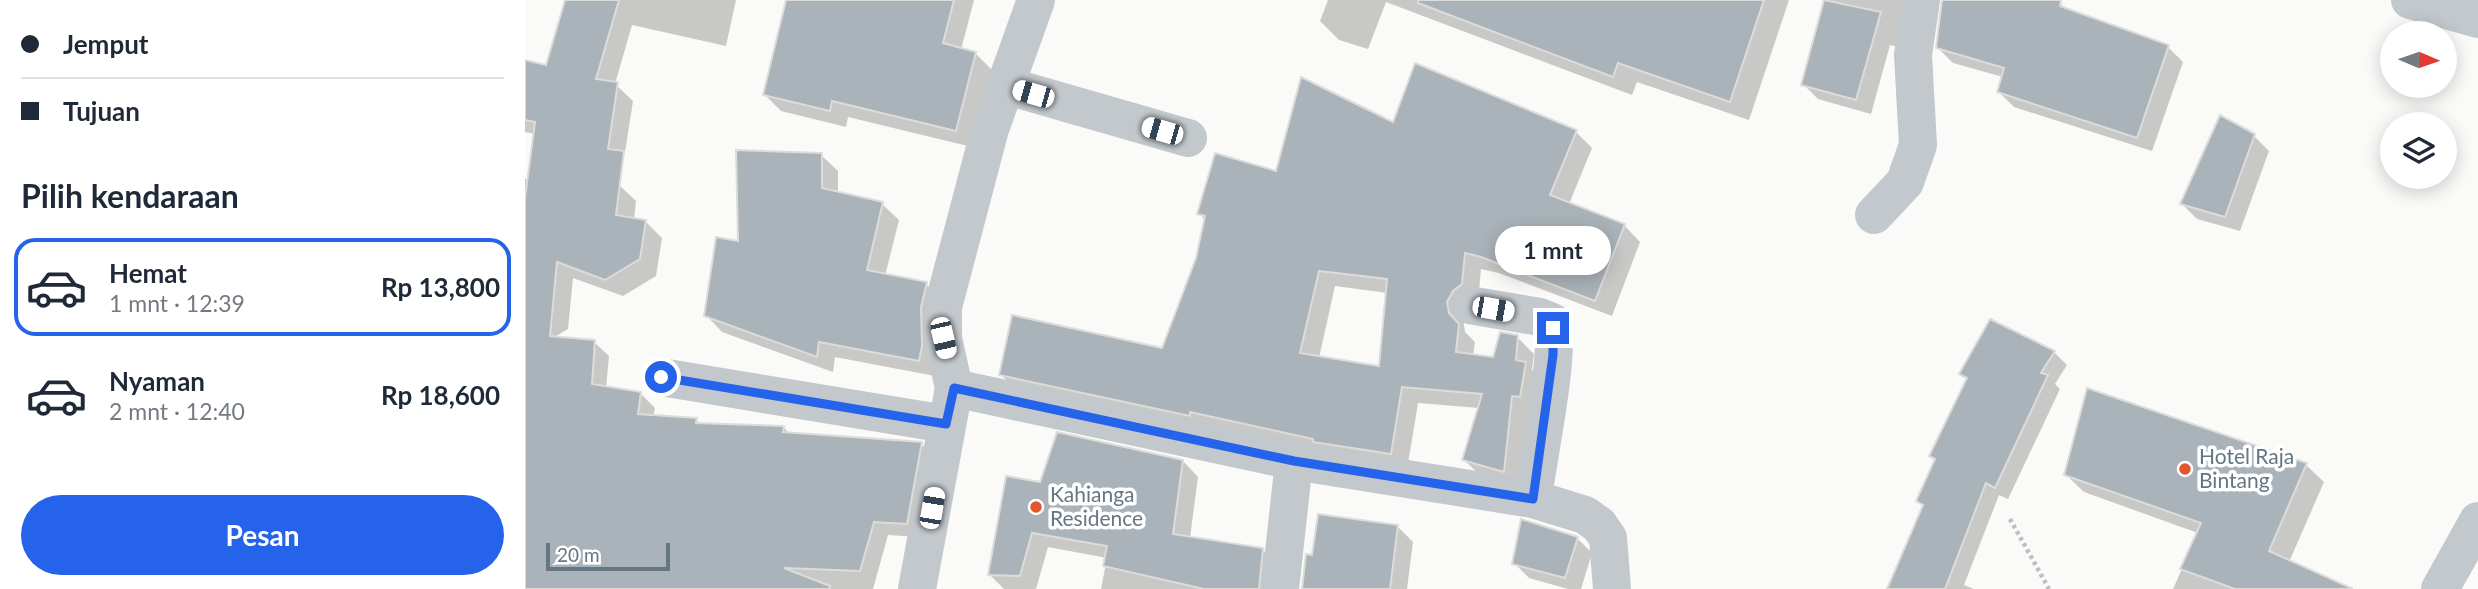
<!DOCTYPE html>
<html lang="id">
<head>
<meta charset="utf-8">
<style>
  :root { --surface:#fff; --page:#f6f6f7; --text:#1f2937; --muted:#747a83; --line:#e0e1e3; --accent:#2563eb }
  body { margin:0; font-family:Lato,sans-serif; background:var(--page); color:var(--text); height:100vh; display:flex; flex-direction:column; font-size:26px; white-space:nowrap }
  * { box-sizing:border-box; margin:0 }
  p { font-size:23px; color:var(--muted) }
  .icon { flex:none; width:38px; height:38px; fill:none; stroke:currentColor; stroke-width:2; stroke-linecap:round; stroke-linejoin:round }
  .map { position:relative; flex:1; overflow:hidden }
  .side { display:flex; flex-direction:column; background:var(--surface); width:525px }
  .side>* { flex:none }
  .hud { display:grid; align-content:center; height:154px; padding:0 21px; background:var(--surface) }
  .needle { width:46px; rotate:92deg }
  .buttons { position:absolute; left:1855px; top:21px; display:grid; gap:14px }
  .buttons a { display:grid; place-items:center; width:77px; height:77px; border-radius:50%; background:var(--surface); box-shadow:0 4px 18px #0003; font-size:35px }
  .scale { position:absolute; left:21px; bottom:18px; width:124px; box-sizing:border-box; padding-left:7px; border:4px solid #657683; border-top:0; font-size:19px; line-height:24px; white-space:nowrap; color:#657683; -webkit-text-stroke:5px #fff; paint-order:stroke }
  .end { position:absolute; width:32px; height:32px; margin:-16px; border:9px solid #2563eb; background:#fff; box-shadow:0 0 0 4px #fff }
  .from { border-radius:50% }
  .bubble { position:absolute; height:49px; border-radius:24px; background:var(--surface); box-shadow:0 4px 18px #0003; font-size:23px; font-weight:700; line-height:49px; text-align:center }
  .car { position:absolute; width:21px; height:42px; margin:-21px -10px; border-radius:9px; box-shadow:0 0 5px 2px #0007; background:linear-gradient(#fff 24%,#345 0 40%,#fff 0 76%,#345 0 86%,#fff 0) }
  .hud b { display:flex; align-items:center; gap:24px; height:66px; font-size:26px }
  .hud b+b { border-top:2px solid var(--line) }
  .hud i { width:18px; height:18px; background:var(--text) }
  ul { padding:0; list-style:none }
  li { display:flex; align-items:center; gap:21px; height:98px; margin:0 14px 10px; padding:0 7px; border:4px solid transparent; border-radius:21px }
  li div { flex:1 }
  li b { display:block; font-size:26px }
  li em { font-style:normal; font-weight:700 }
  li.current { border-color:var(--accent) }
  li>.icon { width:63px; height:63px; stroke-width:1.5 }
  h2 { padding:0 21px; font-size:32px; line-height:84px }
  .cta { display:flex; gap:14px; margin-top:auto; padding:14px 21px }
  .cta a { flex:1; height:80px; border-radius:42px; background:var(--accent); color:#fff; font-size:28px; font-weight:700; line-height:80px; text-align:center }
  main { display:flex; flex:1; min-height:0 }
  .map>svg:first-child { display:block }
  .shadow { fill:#0003; fill-rule:evenodd }
  .building { fill:#aab3b9; stroke:#dcdcda; stroke-width:2; fill-rule:evenodd }
  .lines { fill:none; stroke-linecap:round; stroke-linejoin:round }
  .path { stroke:#bbbfc2; stroke-width:4.5; stroke-dasharray:3.5 3.5; stroke-linecap:butt }
  .minor { stroke:#c3c8cc; stroke-width:38 }
  .tertiary { stroke:#c3c8cc; stroke-width:38 }
  .route { stroke:#2563eb; stroke-width:9 }
  .poi-dot { fill:#e4572e; stroke:#fff; stroke-width:2.5 }
  .labels { text-anchor:middle; stroke-width:7; stroke-linejoin:round; paint-order:stroke }
  .poi-label { font-size:21px; fill:#657683; stroke:#fff; text-anchor:start }
</style>
</head>
<body>
<main>
<section class="side">
<div class="hud">
<b><i class="from"></i>Jemput</b>
<b><i></i>Tujuan</b>
</div>
<h2>Pilih kendaraan</h2>
<ul>
<li class="current"><svg class="icon" aria-label="car" viewBox="0 0 24 24"><path d="M5 17H2v-5l4-1 3-4h7l3 4 3 1v5h-3M9 17h6M6 11h13"/><circle cx="7" cy="17" r="2"/><circle cx="17" cy="17" r="2"/></svg><div><b>Hemat</b><p>1 mnt · 12:39</p></div><em>Rp 13,800</em></li>
<li><svg class="icon" aria-label="car" viewBox="0 0 24 24"><path d="M5 17H2v-5l4-1 3-4h7l3 4 3 1v5h-3M9 17h6M6 11h13"/><circle cx="7" cy="17" r="2"/><circle cx="17" cy="17" r="2"/></svg><div><b>Nyaman</b><p>2 mnt · 12:40</p></div><em>Rp 18,600</em></li>
</ul>
<div class="cta"><a>Pesan</a></div>
</section>
<div class="map">
<svg width="1953" height="589" viewBox="0 0 1953 589">
  <rect width="100%" height="100%" fill="#fafaf8"/>
  <g class="shadow">
    <path d="M42,0h169l-10,46 -94,-21 -17,59 18,17 -8,51 -100,-20v-70l22,5z"/>
    <path d="M263,0h186l-13,50 14,3 17,17 -20,77 -124,-30 -2,10 -65,-16 -16,-16z"/>
    <path d="M803,0h461l-40,120 -112,-38 -5,13 -246,-93 -18,47 -29,-9 -19,-19z"/>
    <path d="M1301,0h95l-13,50 -18,-5 -19,69 -53,-15 -15,-15z"/>
    <path d="M1418,0h103l14,3 8,8 100,36 15,15 -31,89 -138,-44 -15,-15 4,-15 -50,-14 -15,-15z"/>
    <path d="M869,124l182,8 16,16 -23,56 55,21 16,17 -28,74 -113,-43 -18,-4 -3,32 -15,17 2,14 10,10 -2,14 21,3 23,-22 17,17 -2,16 10,10 -22,107 -39,-11 -17,-16 15,-52 -61,-5 -11,67 -389,-79 -17,-16 163,-25 34,-92 8,-37 -7,-8 78,-39zM810,286l53,7 -8,75 -61,-10z"/>
    <path d="M1729,136l15,15 -29,80 -43,-12 -15,-15z"/>
    <path d="M296,155l17,16v22l44,11 17,16 -14,56 41,8 16,16 -7,76 -100,-19 -2,15 -111,-40 -16,-17 33,-72z"/>
    <path d="M0,179l94,6 17,16 -2,19 12,2 16,16 -6,38 -33,20 -50,-18 -5,51 -15,9 41,4 15,14 -3,32 34,5 15,15 -2,9 43,3 4,4 83,3 7,7 131,10 14,14 -14,79 -33,-2 -15,54h-348z"/>
    <path d="M1529,352l13,13 -12,19 5,5 -52,110 -9,-4 -35,90 10,4h-88l38,-82 -6,-6 18,-40 -5,-5 36,-76 -6,-6z"/>
    <path d="M658,461l15,16 -8,61 72,11 15,16 -1,24h-175l6,-31 -59,-11 -12,42h-32l-14,-14 51,-91z"/>
    <path d="M1781,465l18,17 -35,80 60,27h-176l25,-56 -114,-41 -18,-17z"/>
    <path d="M872,526l16,16 -6,47h-105l5,-33 7,1z"/>
    <path d="M1052,538l15,15 -11,36h-13l-39,-11 -15,-15z"/>
  </g>
  <g class="building">
    <path d="M40,0h54l-23,79 22,3 -10,67 16,2 -8,64 30,5 -6,39 -35,21 -48,-18 -7,74 45,4 -3,44 49,8 -3,22 59,4 -1,5 88,3 -1,6 139,10 -15,82 -33,-2 -14,49 -76,-3 46,18v3h-305v-391l10,-76 -10,-2v-60l21,5z"/>
    <path d="M261,0h168l-11,43 33,9 -20,79 -124,-30 -2,10 -67,-16z"/>
    <path d="M893,0h346l-34,102 -112,-39 -5,14 -195,-74z"/>
    <path d="M1299,0l57,12 -25,88 -55,-15z"/>
    <path d="M1417,0h119l-1,6 109,39 -32,93 -140,-46 7,-24 -68,-20z"/>
    <path d="M890,63l162,67 -27,65 75,29 -30,77 -114,-44 -16,-4 -3,31 -9,7 -6,11 2,11 10,11 -3,28 37,5 7,-25 18,3 -2,25 10,2 -6,35 -8,-1 -8,76 -42,-12 20,-66 -80,-7 -11,67 -78,-12v-3l-123,-27v4l-191,-41 13,-60 150,33 34,-90 9,-42 -8,-2 18,-61 61,18 25,-94 92,45zM794,271l68,8 -8,87 -79,-13z"/>
    <path d="M1695,115l35,19 -30,83 -45,-13z"/>
    <path d="M211,150l86,3v35l61,14 -16,68 60,12 -6,25 1,39 -3,15 -100,-19 -2,15 -113,-41 12,-79 22,4z"/>
    <path d="M1465,319l65,32 -14,22 7,2 -53,113 -9,-5 -41,106h-58l36,-84 -7,-4 19,-42 -6,-3 38,-78 -8,-4z"/>
    <path d="M1562,388l220,75 -38,88 84,38h-118l-55,-20 21,-46 -137,-48z"/>
    <path d="M532,432l126,28 -10,74 90,14 -4,41h-55l-101,-23 4,-20 -75,-13 -12,43 -32,-1 18,-99 34,6z"/>
    <path d="M793,514l80,11 -8,64h-88l4,-35 6,1z"/>
    <path d="M996,519l57,18 -13,41 -53,-14z"/>
  </g>
  <g class="lines">
    <path class="path" d="M1485,519l39,70"/>
    <g class="minor">
      <path d="M482,86l181,52"/>
      <path d="M1349,215l31,-33 13,-37 -5,-90 8,-55"/>
      <path d="M944,305l71,12 12,5c9,30 -15,139 -19,177"/>
      <path d="M136,377l285,47"/>
      <path d="M429,388l340,73 239,38 52,16 14,10 9,13 4,51"/>
      <path d="M392,589l37,-201 -11,-50v-31l47,-178 46,-129"/>
      <path d="M755,589l14,-128"/>
      <path d="M1915,589l38,-68"/>
    </g>
    <path class="tertiary" d="M1885,0l68,19"/>
  </g>
  <g class="lines">
    <path class="route" d="M136,377l285,47 8,-36 340,73 239,38 20,-144v-27"/>
  </g>
  <g class="poi-dot">
    <circle cx="1660" cy="469" r="7"/>
    <circle cx="511" cy="507" r="7"/>
  </g>
  <g class="labels">
    <g class="poi-label">
      <text x="1674" y="464">Hotel Raja<tspan x="1674" dy="24">Bintang</tspan></text>
      <text x="525" y="502">Kahianga<tspan x="525" dy="24">Residence</tspan></text>
    </g>
  </g>
</svg>
<div class="buttons">
<a><svg class="needle" viewBox="-14 -14 28 28"><path d="M0-13l5 13h-10z" fill="#e53935"/><path d="M0 13l5-13h-10z" fill="#747a83"/></svg></a>
<a><svg class="icon" aria-label="layers" viewBox="0 0 24 24"><path d="M12 4l9 5-9 5-9-5zM3 14l9 5 9-5"/></svg></a>
</div>
<div class="scale">20 m</div>
<i class="end from" style="left:136px;top:377px"></i>
<i class="end" style="left:1028px;top:328px"></i>
<div class="bubble" style="left:970px;top:226px;width:116px">1 mnt</div>
<i class="car" style="left:508px;top:94px;rotate:286deg"></i>
<i class="car" style="left:637px;top:131px;rotate:286deg"></i>
<i class="car" style="left:968px;top:309px;rotate:100deg"></i>
<i class="car" style="left:418px;top:338px;rotate:167deg"></i>
<i class="car" style="left:407px;top:508px;rotate:10deg"></i>
</div>
</main>
</body>
</html>
